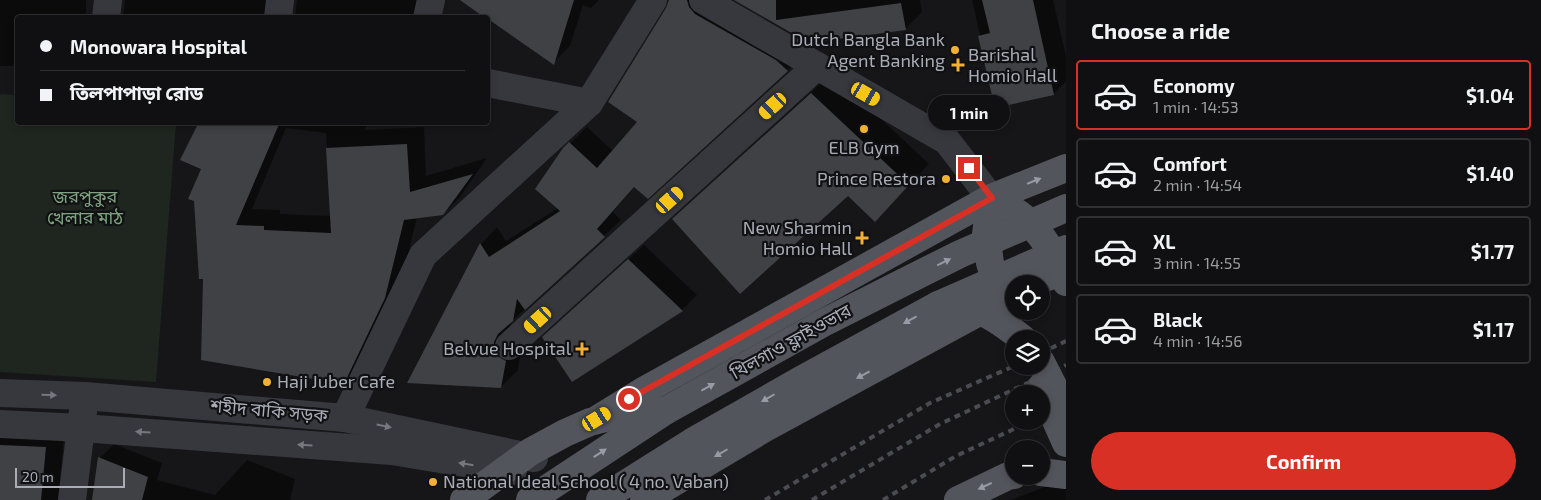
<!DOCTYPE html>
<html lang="en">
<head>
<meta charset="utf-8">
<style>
  :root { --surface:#101012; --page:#1e1e20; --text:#f1f3f6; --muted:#9c9d9f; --line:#303032; --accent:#d93025 }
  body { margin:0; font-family:"Exo 2","Noto Sans Bengali",sans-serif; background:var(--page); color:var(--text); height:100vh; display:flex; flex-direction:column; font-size:19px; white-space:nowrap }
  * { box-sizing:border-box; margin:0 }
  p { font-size:16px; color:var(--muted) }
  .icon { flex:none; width:28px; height:28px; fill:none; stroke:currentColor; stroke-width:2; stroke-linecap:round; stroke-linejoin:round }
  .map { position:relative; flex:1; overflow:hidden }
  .details { display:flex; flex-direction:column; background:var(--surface); width:475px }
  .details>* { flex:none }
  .guide { position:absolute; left:15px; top:15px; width:475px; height:110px; border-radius:5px; box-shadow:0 2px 8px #0003,0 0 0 1px var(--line); display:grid; align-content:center; height:110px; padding:0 25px; background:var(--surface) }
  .buttons { position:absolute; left:1005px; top:275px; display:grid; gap:10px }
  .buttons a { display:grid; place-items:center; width:45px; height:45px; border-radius:50%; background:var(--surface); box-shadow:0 2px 8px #0003,0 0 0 1px var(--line); font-size:25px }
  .scale { position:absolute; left:15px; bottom:12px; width:110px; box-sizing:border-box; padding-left:5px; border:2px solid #a8adb8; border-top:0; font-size:14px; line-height:18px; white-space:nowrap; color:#a8adb8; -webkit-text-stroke:4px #111113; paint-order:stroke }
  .end { position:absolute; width:22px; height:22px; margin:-11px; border:6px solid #d93025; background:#fff; box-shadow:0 0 0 2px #fff }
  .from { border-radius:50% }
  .bubble { position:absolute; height:35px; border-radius:18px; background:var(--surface); box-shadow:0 2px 8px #0003,0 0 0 1px var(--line); font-size:16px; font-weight:700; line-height:35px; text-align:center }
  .car { position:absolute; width:15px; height:30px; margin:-15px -8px; border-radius:6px; box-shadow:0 0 4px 1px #0007; background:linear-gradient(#f5c518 24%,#345 0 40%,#f5c518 0 76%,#345 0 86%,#f5c518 0) }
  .guide b { display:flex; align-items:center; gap:18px; height:48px; font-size:19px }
  .guide b+b { border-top:1px solid var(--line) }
  .guide i { width:12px; height:12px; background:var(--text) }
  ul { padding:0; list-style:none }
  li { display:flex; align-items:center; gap:15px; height:70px; margin:0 10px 8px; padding:0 15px; border:2px solid var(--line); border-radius:5px }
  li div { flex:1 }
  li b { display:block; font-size:19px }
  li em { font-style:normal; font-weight:700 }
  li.active { border-color:var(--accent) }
  li>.icon { width:45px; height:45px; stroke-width:1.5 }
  h2 { padding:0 25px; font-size:22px; line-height:60px }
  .button { display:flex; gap:10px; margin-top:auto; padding:10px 25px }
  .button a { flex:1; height:58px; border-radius:30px; background:var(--accent); color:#fff; font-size:20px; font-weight:700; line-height:58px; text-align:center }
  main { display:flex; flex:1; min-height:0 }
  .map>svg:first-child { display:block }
  .green { fill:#1e261f }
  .shadow { fill:#0007; fill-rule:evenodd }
  .building { fill:#404145 }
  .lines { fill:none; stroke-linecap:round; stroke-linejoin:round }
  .minor { stroke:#37383d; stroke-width:28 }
  .tertiary { stroke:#37383d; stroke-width:28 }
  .primary { stroke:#53555c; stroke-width:28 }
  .rail { stroke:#4a4c52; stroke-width:4; stroke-dasharray:6 5; stroke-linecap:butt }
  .primary-bridge { stroke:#53555c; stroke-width:28 }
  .oneway { fill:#979ba6 }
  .oneway2 { fill:#757881 }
  .route { stroke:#d93025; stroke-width:6 }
  .poi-dot { fill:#f2b134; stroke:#111113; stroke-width:2 }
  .labels { text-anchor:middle; stroke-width:4.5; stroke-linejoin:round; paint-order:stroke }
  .poi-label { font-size:18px; fill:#a8adb8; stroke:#111113; text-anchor:end }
  .park-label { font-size:18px; fill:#7fa381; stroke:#111113 }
  .street-label { font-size:18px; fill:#a8adb8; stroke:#111113 }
</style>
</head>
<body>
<main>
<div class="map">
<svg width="1066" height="500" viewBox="0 0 1066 500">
  <rect width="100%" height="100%" fill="#161618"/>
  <path class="green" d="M0,94l17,1 1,27 158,1 -20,259 -156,-10z"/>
  <g class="shadow">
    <path d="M0,0h86v18h-68v48h-18z"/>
    <path d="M125,0h154l7,14 9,3 2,-17h131l-4,18h-301z"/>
    <path d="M462,0h137l-8,8 -8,-3 -13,41 -17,17z"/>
    <path d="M670,0h48l86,54 -17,16 -152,116 -22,26 8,8 -108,100 -3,4v7l12,13 -4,26 -17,17 -92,-5 72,-138 16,-17 9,14 52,-33 6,-59 23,-22 26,24 26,-29z"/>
    <path d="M737,0h183l2,12 -17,17 -95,13z"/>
    <path d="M972,0h81l13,56v25l-12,13 -58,12z"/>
    <path d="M832,73l97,91 -34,35 -47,-4 -175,24z"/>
    <path d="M201,122h167l-3,8 59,-3 2,49 61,-18 -27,39 -17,17 -26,3 -15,63 -42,86 -17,17 -138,-105zM286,128l40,5 5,83 -51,-2v-4l-28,-1z"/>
    <path d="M644,245l53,50 -15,15 -109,71 -14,-59z"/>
    <path d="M0,425l65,2 -7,73h-58z"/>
    <path d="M114,444l48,19 -5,17 58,15 32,-35 48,19 -5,21h-197l7,-42z"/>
    <path d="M1063,480l3,9v11h-55z"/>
  </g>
  <g class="building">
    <path d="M460,0h114l-20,65 -66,-46v-1h-3z"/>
    <path d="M669,0h18l2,7 6,7 81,46 12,11 -140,128 -14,-12 -37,42 8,8 -80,73 -8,-11 -4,22 -15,13 -4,8v7l3,7 9,5 -5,27 -94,-5 73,-140 9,14 71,-46 -25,-22 28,-41 6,-6 28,26 40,-46 -29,-20 58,-94z"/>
    <path d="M734,0h42v20l125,-17 5,27 -97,13z"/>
    <path d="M982,0h51l21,95 -59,13 -17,-72 12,-3z"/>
    <path d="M811,93l98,92 -34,37 -27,-26 -108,98 -68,-75z"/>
    <path d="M199,122h81l-44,103 28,1v4l67,3 -5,-85 81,-4 3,48 63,-18 -30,41 -39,5 -19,78 -41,86 -143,-24 2,-81h-4l-5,-78 -6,-2 13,-30 -21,-9z"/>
    <path d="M628,259l55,52 -111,71 -30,-45z"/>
    <path d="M0,445l46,2 -5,53h-41z"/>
    <path d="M98,457l50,20 -6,23h-50z"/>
  </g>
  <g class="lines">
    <g class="minor">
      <path d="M703,0l244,141 44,57"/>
      <path d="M106,18l2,-18"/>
      <path d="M278,18l2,-18"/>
      <path d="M427,18l4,-18"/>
      <path d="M488,83l101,20"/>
      <path d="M509,346l308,-280"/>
      <path d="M345,418l78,-163 166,-152 64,-103"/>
      <path d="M72,500l13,-104"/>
    </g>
    <g class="tertiary">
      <path d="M0,393l85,3 260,22 189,40"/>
      <path d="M0,424l82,4 310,23 121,20"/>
    </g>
    <g class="primary">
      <path d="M1031,284l35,-15"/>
      <path d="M1002,303l-12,-40 -4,-29 5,-36c11,6 25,12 34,21 18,16 34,41 41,63"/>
      <path d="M1041,387l25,56"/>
      <path d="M598,419l47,-29 346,-192 75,-30"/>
      <path d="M1041,472l25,3"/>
      <path d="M530,500l135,-89"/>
      <path d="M644,500l121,-72 249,-135"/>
      <path d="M958,500l50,-24 6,-1"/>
    </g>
    <g class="rail">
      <path d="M1041,353l25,-12"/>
      <path d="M1041,417l25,-12"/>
      <path d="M765,500l165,-97 84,-37"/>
      <path d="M812,500l128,-76 126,-59"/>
      <path d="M883,500l73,-44 75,-35"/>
    </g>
    <g class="primary-bridge">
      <path d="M938,305c10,1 21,1 31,3 21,5 37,18 54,31"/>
      <path d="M1041,362l25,49"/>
      <path d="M464,500l66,-48 35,-19 25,-11 31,-8 44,-3 158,-88 89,-45 48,-24 106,-46"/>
      <path d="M600,500l92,-58 109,-62 137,-75 128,-56"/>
    </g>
  </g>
  <defs><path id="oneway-solid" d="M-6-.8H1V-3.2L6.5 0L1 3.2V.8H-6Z" transform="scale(1.25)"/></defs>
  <g class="oneway">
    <use href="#oneway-solid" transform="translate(1034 181) rotate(-22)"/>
    <use href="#oneway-solid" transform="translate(944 262) rotate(-26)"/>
    <use href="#oneway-solid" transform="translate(910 320) rotate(151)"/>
    <use href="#oneway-solid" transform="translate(863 375) rotate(152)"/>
    <use href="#oneway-solid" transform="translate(708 387) rotate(-29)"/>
    <use href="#oneway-solid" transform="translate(768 398) rotate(150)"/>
    <use href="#oneway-solid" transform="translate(600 453) rotate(-33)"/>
    <use href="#oneway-solid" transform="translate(721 453) rotate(150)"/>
    <use href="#oneway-solid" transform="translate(985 486) rotate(155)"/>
  </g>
  <g class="oneway2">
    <use href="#oneway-solid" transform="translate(49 395) rotate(2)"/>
    <use href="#oneway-solid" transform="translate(384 426) rotate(12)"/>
    <use href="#oneway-solid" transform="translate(143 432) rotate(-176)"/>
    <use href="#oneway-solid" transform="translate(305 445) rotate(-176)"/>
    <use href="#oneway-solid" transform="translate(466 464) rotate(-171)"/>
  </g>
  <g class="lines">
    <path class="route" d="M629,399l363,-201 -23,-30"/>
  </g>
  <g class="poi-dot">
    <circle cx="955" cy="50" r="5"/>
    <path d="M955.5 57.5h5v5h5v5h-5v5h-5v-5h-5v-5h5z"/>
    <circle cx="864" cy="129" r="5"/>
    <circle cx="946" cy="179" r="5"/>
    <path d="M859.5 230.5h5v5h5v5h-5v5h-5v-5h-5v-5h5z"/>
    <path d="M579.5 341.5h5v5h5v5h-5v5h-5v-5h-5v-5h5z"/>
    <circle cx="267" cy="382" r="5"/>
    <circle cx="433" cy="482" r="5"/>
  </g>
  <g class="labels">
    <g class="poi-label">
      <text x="945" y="46">Dutch Bangla Bank<tspan x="945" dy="21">Agent Banking</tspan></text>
      <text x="968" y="61" text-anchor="start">Barishal<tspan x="968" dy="21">Homio Hall</tspan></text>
      <text x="864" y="154" text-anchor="middle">ELB Gym</text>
      <text x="936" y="185">Prince Restora</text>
      <text x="852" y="234">New Sharmin<tspan x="852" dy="21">Homio Hall</tspan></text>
      <text x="571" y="355">Belvue Hospital</text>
      <text x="277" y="388" text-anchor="start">Haji Juber Cafe</text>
      <text x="443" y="488" text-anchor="start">National Ideal School ( 4 no. Vaban)</text>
    </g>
    <g class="park-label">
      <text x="85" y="203">জরপুকুর<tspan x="85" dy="21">খেলার মাঠ</tspan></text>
    </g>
    <g class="street-label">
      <text transform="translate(791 342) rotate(-29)" y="6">খিলগাও ফ্লাইওভার</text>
      <text transform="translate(269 411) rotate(5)" y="6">শহীদ বাকি সড়ক</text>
    </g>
  </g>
</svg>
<div class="buttons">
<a><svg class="icon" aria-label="locate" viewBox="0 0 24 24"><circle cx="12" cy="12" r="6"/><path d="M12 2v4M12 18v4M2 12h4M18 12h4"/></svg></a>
<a><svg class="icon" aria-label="layers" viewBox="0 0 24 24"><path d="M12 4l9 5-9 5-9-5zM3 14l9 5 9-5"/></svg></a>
<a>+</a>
<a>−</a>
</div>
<div class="scale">20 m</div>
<i class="end from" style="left:629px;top:399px"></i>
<i class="end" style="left:969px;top:168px"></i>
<div class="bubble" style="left:928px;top:95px;width:82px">1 min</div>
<i class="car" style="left:866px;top:94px;rotate:120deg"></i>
<i class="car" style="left:773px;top:106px;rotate:228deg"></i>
<i class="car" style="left:670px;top:200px;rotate:48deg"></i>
<i class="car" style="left:538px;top:320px;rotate:228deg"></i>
<i class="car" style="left:597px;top:419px;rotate:59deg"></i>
<div class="guide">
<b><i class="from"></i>Monowara Hospital</b>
<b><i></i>তিলপাপাড়া রোড</b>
</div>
</div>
<section class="details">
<h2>Choose a ride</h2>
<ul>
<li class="active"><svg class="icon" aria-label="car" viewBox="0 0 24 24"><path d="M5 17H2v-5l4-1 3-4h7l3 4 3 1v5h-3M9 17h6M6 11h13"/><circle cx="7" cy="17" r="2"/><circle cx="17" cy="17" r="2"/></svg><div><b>Economy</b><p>1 min · 14:53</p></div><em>$1.04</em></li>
<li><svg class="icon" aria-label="car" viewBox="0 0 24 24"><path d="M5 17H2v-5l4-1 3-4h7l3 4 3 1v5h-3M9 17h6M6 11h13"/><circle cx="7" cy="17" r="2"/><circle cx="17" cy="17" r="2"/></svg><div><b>Comfort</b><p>2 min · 14:54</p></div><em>$1.40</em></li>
<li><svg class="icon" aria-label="car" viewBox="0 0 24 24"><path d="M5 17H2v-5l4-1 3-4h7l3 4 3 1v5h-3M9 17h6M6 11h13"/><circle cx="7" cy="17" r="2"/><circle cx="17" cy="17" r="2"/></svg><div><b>XL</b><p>3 min · 14:55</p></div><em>$1.77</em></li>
<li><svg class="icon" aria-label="car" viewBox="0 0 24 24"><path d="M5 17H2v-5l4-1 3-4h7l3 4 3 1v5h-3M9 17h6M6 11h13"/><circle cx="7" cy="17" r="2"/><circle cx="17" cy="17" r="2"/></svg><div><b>Black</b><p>4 min · 14:56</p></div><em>$1.17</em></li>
</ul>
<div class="button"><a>Confirm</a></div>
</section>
</main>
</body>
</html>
